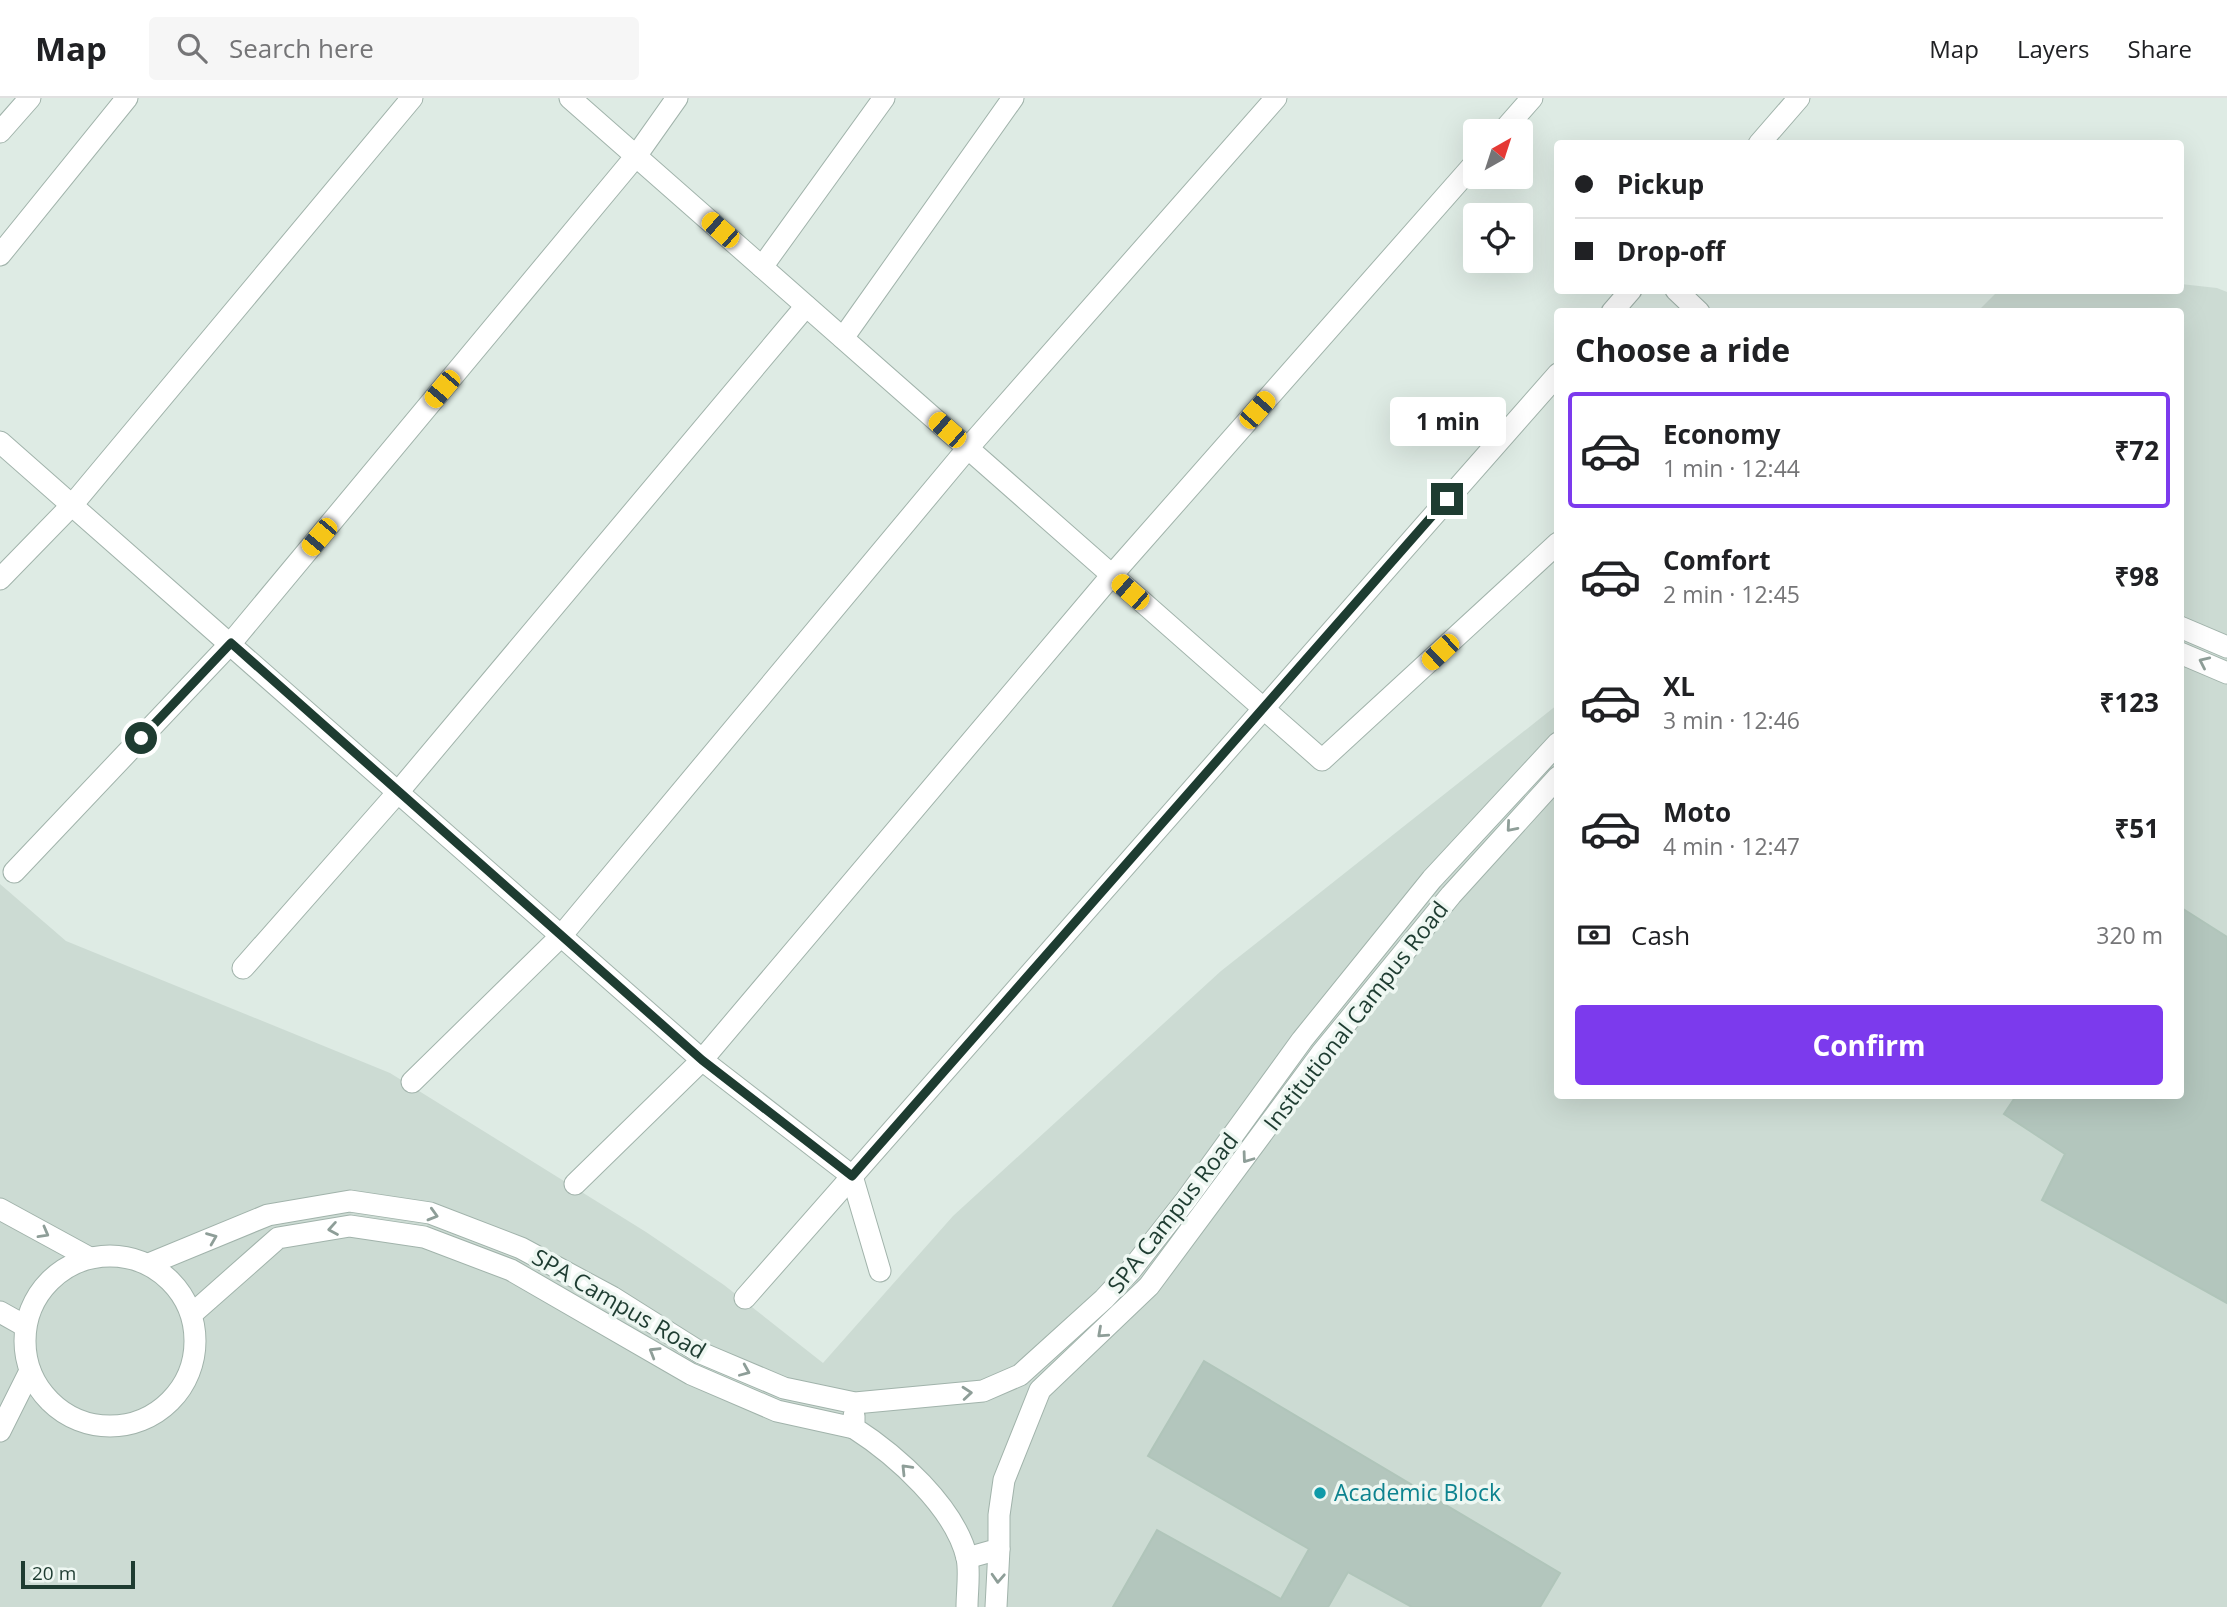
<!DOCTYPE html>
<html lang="en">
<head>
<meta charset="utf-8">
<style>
  :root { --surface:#fff; --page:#f6f6f6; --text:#202124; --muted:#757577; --line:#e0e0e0; --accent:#7c3aed }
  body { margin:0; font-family:"Open Sans",sans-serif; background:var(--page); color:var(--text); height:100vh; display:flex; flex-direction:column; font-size:26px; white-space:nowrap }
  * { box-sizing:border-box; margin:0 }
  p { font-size:23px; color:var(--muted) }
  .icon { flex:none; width:38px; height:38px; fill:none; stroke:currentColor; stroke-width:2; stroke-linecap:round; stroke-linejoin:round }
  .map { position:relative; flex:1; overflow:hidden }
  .drawer { position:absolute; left:1554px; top:210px; width:630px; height:791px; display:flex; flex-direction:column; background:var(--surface); border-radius:7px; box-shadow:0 7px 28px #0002 }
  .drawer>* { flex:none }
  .guide { position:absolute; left:1554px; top:42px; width:630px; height:154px; border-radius:7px; box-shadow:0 7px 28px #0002; display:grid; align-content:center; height:154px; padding:0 21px; background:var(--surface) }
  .needle { width:46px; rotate:39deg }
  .fabs { position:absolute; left:1463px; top:21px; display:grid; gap:14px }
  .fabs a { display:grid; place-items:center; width:70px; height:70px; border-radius:7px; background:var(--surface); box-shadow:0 7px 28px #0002; font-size:35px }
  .scale { position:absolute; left:21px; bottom:18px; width:114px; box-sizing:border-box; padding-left:7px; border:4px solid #1e3c31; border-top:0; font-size:19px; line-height:24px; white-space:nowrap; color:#1e3c31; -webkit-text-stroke:5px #eef7f2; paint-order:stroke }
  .end { position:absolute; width:32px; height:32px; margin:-16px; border:9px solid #1e3c31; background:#fff; box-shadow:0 0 0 4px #fff }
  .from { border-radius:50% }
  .bubble { position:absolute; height:49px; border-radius:7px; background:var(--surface); box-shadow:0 7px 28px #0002; font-size:23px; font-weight:700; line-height:49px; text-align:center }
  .car { position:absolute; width:21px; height:42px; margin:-21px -10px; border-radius:9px; box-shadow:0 0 5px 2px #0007; background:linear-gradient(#f5c518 24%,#345 0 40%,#f5c518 0 76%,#345 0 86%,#f5c518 0) }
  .guide b { display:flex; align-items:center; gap:24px; height:66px; font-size:26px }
  .guide b+b { border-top:2px solid var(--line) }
  .guide i { width:18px; height:18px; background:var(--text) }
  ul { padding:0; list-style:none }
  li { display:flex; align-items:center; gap:21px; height:116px; margin:0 14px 10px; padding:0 7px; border:4px solid transparent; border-radius:7px }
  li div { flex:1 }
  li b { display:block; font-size:26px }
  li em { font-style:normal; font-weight:700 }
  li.current { border-color:var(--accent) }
  li>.icon { width:63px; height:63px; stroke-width:1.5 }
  h2 { padding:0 21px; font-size:32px; line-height:84px }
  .pay { display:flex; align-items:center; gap:18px; height:77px; padding:0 21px; font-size:26px }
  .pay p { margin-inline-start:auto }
  .action { display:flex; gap:14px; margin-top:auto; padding:14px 21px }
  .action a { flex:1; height:80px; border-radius:7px; background:var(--accent); color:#fff; font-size:28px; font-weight:700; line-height:80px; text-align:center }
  header { display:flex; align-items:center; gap:42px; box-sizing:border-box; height:98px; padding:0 35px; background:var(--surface); border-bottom:2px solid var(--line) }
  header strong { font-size:33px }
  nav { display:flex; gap:38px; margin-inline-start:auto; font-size:24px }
  .search { width:490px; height:63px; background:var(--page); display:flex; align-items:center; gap:18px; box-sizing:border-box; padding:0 24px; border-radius:7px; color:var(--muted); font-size:26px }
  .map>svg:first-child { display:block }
  .built { fill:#ccdbd3 }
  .building { fill:#b3c6bd; stroke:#b0c5ba; stroke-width:2 }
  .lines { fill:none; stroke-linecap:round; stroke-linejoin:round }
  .minor-casing { stroke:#a1b3ab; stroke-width:23 }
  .minor { stroke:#fff; stroke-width:21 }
  .oneway { stroke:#8e9e98 }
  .route { stroke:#1e3c31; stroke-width:9 }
  .culture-dot { fill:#0f9aa8; stroke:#eef7f2; stroke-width:2.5 }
  .labels { text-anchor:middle; stroke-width:7; stroke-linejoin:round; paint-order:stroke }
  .street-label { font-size:23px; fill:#1e3c31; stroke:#eef7f2 }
  .culture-label { font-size:23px; fill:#0d838f; stroke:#eef7f2; text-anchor:start }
</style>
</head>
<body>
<header>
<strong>Map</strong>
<div class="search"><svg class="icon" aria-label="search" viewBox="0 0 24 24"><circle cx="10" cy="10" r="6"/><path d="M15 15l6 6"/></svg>Search here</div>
<nav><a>Map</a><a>Layers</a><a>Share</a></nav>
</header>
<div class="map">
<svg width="2227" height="1509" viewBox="0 0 2227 1509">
  <rect width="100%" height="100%" fill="#deebe4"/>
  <path class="built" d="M2181,186l36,4 10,4v1315h-2227v-723l66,57 324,132 256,159 78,53 99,78 130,-147 268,-245 336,-266 1,391h622v-784l-202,-1 20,-20 182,-1z"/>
  <g class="building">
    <path d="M2180,809l47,30v366l-185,-103 23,-46 -61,-40 12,-18h164z"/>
    <path d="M1204,1263l356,212 -20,34h-128l-64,-35 -20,35h-215l44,-77 124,69 28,-50 -161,-93z"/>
  </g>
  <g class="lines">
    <g class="minor-casing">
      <g id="minor">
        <path d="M570,0l752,662 236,-217"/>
        <path d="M1503,33l29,-33"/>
        <path d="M0,34l30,-34"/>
        <path d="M1759,46l40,-46"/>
        <path d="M0,157l127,-157"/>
        <path d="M762,169l122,-169"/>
        <path d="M1676,192l23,22"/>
        <path d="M1612,214l19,-22"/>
        <path d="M843,240l170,-240"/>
        <path d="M0,344l702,618 150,116 28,95"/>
        <path d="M0,481l73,-75 339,-406"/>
        <path d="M2180,529l47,20"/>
        <path d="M2180,555l47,20"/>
        <path d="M14,774l217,-229 405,-487 41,-58"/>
        <path d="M243,870l156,-177 407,-485"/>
        <path d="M412,984l149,-146 407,-488 308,-350"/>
        <path d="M575,1086l127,-124 410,-485 363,-412"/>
        <path d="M0,1111l88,48"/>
        <circle cx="110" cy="1243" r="85"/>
        <path d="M149,1166l119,-49 82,-14 80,12 91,35 91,49 89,56 83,35 71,15 128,-12 37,-16 84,-76 27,-29 55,-70 116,-160 130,-161 126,-136"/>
        <path d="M745,1200l813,-924"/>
        <path d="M0,1214l25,14"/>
        <path d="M192,1216l86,-76 72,-12 74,11 87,33 180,104 86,37 77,17"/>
        <path d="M854,1318v12c42,27 101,79 113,130 3,14 0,34 0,49"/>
        <path d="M0,1333l30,-60"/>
        <path d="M967,1460l32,-9v-34l5,-35 36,-90 109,-104 172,-232 130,-159 107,-118"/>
        <path d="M996,1509l3,-58"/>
      </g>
    </g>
    <use href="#minor" class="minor"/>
  </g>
  <defs><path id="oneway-chevron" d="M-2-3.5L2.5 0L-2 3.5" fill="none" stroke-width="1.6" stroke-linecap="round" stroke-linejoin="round" transform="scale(1.75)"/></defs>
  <g class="oneway">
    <use href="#oneway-chevron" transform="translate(2204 564) rotate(-155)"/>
    <use href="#oneway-chevron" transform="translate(1511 729) rotate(131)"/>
    <use href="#oneway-chevron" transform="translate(1247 1060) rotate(126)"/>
    <use href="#oneway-chevron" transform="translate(433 1117) rotate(16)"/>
    <use href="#oneway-chevron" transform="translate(333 1131) rotate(170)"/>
    <use href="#oneway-chevron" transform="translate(44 1135) rotate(29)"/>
    <use href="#oneway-chevron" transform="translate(212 1140) rotate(-22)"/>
    <use href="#oneway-chevron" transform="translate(1102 1235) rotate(138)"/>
    <use href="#oneway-chevron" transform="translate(654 1254) rotate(-149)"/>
    <use href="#oneway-chevron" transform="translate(745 1273) rotate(23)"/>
    <use href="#oneway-chevron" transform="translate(967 1295) rotate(-5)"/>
    <use href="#oneway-chevron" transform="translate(906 1371) rotate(-134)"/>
    <use href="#oneway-chevron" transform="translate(998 1480) rotate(93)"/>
  </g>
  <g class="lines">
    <path class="route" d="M141,640l90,-95 471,417 150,116 595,-677"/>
  </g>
  <circle class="culture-dot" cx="1320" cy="1395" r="7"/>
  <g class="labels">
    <g class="street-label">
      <text transform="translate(1356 918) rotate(-52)" y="8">Institutional Campus Road</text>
      <text transform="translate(1173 1115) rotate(-52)" y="8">SPA Campus Road</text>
      <text transform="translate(619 1206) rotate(30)" y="8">SPA Campus Road</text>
    </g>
    <g class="culture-label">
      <text x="1334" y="1403">Academic Block</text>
    </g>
  </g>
</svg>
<div class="fabs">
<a><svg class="needle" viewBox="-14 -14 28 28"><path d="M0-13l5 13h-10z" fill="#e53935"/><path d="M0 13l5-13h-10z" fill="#757577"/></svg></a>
<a><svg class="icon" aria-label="locate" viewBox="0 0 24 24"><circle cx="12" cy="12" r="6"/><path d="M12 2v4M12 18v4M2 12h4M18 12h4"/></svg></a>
</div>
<div class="scale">20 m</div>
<i class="end from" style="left:141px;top:640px"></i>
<i class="end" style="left:1447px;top:401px"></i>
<div class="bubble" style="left:1390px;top:299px;width:116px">1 min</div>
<i class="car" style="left:720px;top:132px;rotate:311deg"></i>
<i class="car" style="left:442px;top:291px;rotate:220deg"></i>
<i class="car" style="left:1257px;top:312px;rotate:41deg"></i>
<i class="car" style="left:947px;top:332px;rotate:311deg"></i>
<i class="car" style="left:319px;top:439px;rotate:220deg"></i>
<i class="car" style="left:1130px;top:494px;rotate:311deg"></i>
<i class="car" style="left:1440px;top:554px;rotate:227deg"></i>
<div class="guide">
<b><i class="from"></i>Pickup</b>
<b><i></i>Drop-off</b>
</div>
<section class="drawer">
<h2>Choose a ride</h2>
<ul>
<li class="current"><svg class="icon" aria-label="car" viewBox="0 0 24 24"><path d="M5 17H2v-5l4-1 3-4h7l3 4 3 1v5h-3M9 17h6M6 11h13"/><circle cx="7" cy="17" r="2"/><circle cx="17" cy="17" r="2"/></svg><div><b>Economy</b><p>1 min · 12:44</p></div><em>₹72</em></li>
<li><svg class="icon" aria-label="car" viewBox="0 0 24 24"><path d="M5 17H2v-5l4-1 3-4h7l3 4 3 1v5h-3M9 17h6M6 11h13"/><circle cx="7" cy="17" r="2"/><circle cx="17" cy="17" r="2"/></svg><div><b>Comfort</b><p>2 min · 12:45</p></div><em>₹98</em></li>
<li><svg class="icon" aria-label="car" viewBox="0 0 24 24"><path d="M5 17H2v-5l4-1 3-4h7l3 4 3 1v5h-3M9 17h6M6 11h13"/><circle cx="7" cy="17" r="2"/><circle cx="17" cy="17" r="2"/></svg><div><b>XL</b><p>3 min · 12:46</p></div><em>₹123</em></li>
<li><svg class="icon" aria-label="car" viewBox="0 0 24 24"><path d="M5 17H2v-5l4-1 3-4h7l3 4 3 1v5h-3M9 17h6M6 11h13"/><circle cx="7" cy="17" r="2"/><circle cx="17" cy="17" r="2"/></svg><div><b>Moto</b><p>4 min · 12:47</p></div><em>₹51</em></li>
</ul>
<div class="pay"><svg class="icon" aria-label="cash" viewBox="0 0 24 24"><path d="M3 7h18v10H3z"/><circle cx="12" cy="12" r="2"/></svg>Cash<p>320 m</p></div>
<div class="action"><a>Confirm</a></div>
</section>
</div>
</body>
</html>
